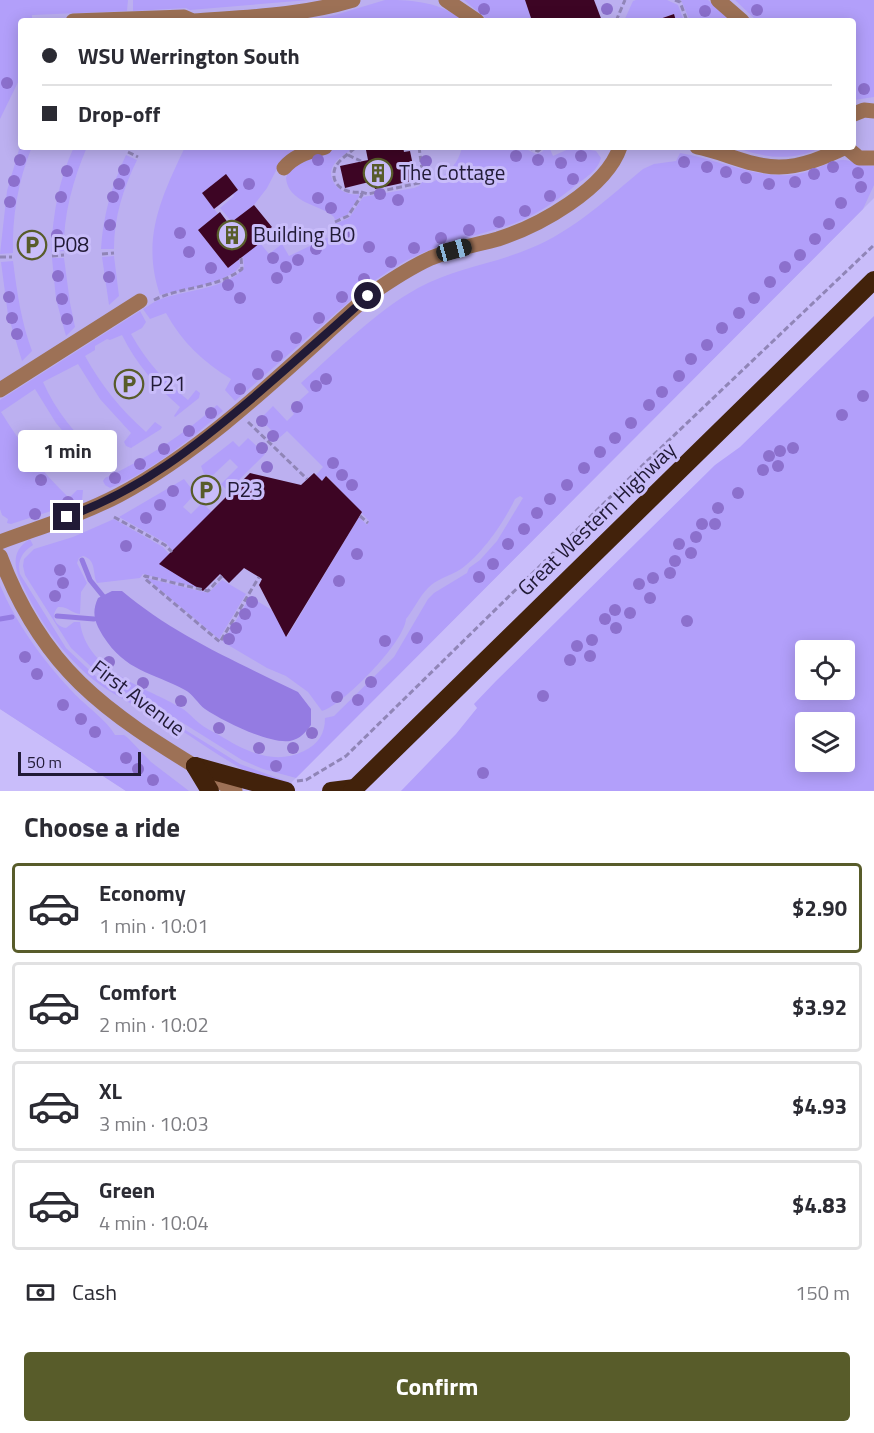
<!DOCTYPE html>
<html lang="en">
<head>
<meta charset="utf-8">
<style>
  :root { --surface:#fff; --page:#f7f7f7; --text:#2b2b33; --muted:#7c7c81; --line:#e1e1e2; --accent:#585c2a }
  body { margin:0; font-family:"Titillium Web",sans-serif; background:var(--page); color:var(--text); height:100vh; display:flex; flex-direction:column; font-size:22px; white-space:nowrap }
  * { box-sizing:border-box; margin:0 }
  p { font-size:20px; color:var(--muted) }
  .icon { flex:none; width:33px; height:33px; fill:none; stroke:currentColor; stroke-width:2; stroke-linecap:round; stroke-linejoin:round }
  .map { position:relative; height:791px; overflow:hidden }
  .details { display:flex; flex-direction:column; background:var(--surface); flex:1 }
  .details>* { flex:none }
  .hud { position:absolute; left:18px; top:18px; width:838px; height:132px; border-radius:6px; box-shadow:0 3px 15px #0003; display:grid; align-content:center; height:132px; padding:0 24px; background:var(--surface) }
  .tools { position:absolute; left:795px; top:640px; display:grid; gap:12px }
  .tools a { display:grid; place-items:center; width:60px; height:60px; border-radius:6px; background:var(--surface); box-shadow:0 3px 15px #0003; font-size:30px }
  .scale { position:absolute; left:18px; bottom:15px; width:123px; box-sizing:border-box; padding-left:6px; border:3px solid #211a36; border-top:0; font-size:16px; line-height:21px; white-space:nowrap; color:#211a36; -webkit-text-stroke:4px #c9bdfa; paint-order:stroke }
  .end { position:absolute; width:27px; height:27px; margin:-14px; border:8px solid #211a36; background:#fff; box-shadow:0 0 0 3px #fff }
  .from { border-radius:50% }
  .bubble { position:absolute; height:42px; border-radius:6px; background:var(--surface); box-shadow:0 3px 15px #0003; font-size:20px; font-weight:700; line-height:42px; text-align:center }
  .car { position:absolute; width:18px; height:36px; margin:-18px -9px; border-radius:8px; box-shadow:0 0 4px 2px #0007; background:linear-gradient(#222 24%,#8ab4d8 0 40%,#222 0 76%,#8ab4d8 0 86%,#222 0) }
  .hud b { display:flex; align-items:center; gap:21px; height:57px; font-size:22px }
  .hud b+b { border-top:2px solid var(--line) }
  .hud i { width:15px; height:15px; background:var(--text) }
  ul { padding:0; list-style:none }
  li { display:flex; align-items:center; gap:18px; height:90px; margin:0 12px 9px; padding:0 12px; border:3px solid var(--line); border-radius:6px }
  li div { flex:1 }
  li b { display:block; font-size:22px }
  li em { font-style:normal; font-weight:700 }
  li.selected { border-color:var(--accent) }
  li>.icon { width:54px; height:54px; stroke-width:1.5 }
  h2 { padding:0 24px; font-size:27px; line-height:72px }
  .pay { display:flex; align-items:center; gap:15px; height:66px; padding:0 24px; font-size:22px }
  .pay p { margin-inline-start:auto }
  .action { display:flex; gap:12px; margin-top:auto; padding:12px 24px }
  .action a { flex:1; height:69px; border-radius:6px; background:var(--accent); color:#fff; font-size:24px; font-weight:700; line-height:69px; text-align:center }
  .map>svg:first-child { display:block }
  .built { fill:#bcb0f0; fill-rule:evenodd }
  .green { fill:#b29ffa; fill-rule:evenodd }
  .water { fill:#947be2 }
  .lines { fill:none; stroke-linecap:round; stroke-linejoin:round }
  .stream { stroke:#947be2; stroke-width:5 }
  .building { fill:#3d0524 }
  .path { stroke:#9085b7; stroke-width:3; stroke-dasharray:6 3; stroke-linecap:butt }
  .minor { stroke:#9d7156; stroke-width:15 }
  .highway { stroke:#42220b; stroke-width:18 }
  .tree { fill:#8c70cd }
  .route { stroke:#211a36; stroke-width:8 }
  .labels { text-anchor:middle; stroke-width:6; stroke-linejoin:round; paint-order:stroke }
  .poi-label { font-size:21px; fill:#211a36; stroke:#c9bdfa; text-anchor:start }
  .street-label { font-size:21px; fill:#211a36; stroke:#c9bdfa }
</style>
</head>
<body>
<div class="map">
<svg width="874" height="791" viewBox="0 0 874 791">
  <rect width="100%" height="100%" fill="#c9bdfa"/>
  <path class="built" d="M0,0h874v198l-591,593h-157l-126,-82zM21,21h833v126h-833z"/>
  <g class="green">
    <path d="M0,0h128l-1,11 -95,4v6h-11v55l-21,43z"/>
    <path d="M133,0h176l-119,10 -4,-2 -53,3z"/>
    <path d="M385,0c30,0 55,2 79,21h-6l-5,-3 -3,3h-147l32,-6z"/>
    <path d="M464,0h61l7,21h-43z"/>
    <path d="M636,0h31l11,5 6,16h-8l-2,-7 -20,7h-30l9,-20z"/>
    <path d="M681,0h27l23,21h-41z"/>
    <path d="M735,0h139v97l-20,3v-79h-97z"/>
    <path d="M21,143v4h11c-14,33 -20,70 -19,106l-13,1 7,-63z"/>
    <path d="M74,147h13c-14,33 -24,68 -23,104l-13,1c2,-37 7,-71 23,-105z"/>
    <path d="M185,147h126l-31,16 -13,25 -13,17 -22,17 -12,-14 14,-12 -1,-2 5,-4 -11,-15 -25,18 16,21 -20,16 30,38 11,-9 1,7c-10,17 -61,24 -80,29 -19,-56 1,-97 25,-148z"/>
    <path d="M338,147h16c-6,6 -15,10 -19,16 -13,16 9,35 24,31v3l-12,18 -12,5 -1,-3 -5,-4c-16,-9 -41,-13 -43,-35 6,-19 35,-25 52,-31z"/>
    <path d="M462,147h60l14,7 6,-2 4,-5h7l-3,2 3,7 20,-9 23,4 5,7c-3,12 -14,19 -24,26 -19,16 -39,30 -62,39 -29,11 -59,16 -88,28 -21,8 -40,21 -59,34l-133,116 -10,-11 6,-11c-28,-17 -49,-37 -65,-66l-16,6 -7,-10c7,-4 13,-9 21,-11 24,-8 64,-10 80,-30l-1,-12 17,-13 9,11 13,-10 7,12 48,-23 -2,-9 14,-6 14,-21 51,-9 5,-2 5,-6 9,2c15,-8 26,-19 29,-35z"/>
    <path d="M734,147h88c-29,15 -58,11 -88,0z"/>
    <path d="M680,153c33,5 67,22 100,22 10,1 22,-1 32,-5 10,-3 20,-10 31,-10 11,0 19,7 31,6v19l-11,24 -567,569 -33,-9 -21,-9 -67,-42 -64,-33 -40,-37 -46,-73 -2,-9 1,-7 10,-10 39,-12 41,-18 49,28 36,41 -56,-14 -3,4 -43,5c-5,-10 0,-23 -14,-27l-4,2 -2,5 10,20 -6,9 -1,22c-9,-1 -12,-8 -22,-7 -8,9 -3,19 8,21l8,-6h6c6,48 62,64 98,84 8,4 14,11 21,17 6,5 13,8 20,12 26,16 55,31 85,16 14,-7 21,-17 21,-33l9,-2 60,-59 34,-58 6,-6 33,-20 2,-5 11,-8 17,-19 26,-43 -3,-2 -5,3c-11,23 -33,55 -54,70 -11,7 -25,10 -33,19 -9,9 -14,21 -22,31 -2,24 -63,86 -84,92l-14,-19 -22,-16 -19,-8 -44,-26 27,-45 22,13 15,27 72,-120 8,8 2,-4 -42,-45 -5,5 -6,-6 7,-8 -36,-36 -8,7 -19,-19 13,-13 14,15 7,-7 -4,-5 19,-17 -8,-9c37,-33 74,-71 117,-95 36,-20 76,-24 113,-40 42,-17 77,-50 112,-79l11,-5 22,-3z"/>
    <path d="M126,155l11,5c-14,29 -23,57 -23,89h-13c2,-34 11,-64 25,-94z"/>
    <path d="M114,256l5,40 -10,9 -7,-48z"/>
    <path d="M52,258h12l6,45 5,24 -9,9 -10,-37z"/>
    <path d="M13,261c4,31 8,60 19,90l-10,10 -14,-46 -7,-53z"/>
    <path d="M140,311l6,11 -4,6 -11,6c15,27 33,47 57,66l8,-10 4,3 -1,5 -24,19 -1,-1 6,-9c-24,-21 -44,-43 -58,-72l-12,5 -3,-1 -12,7v4l-10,6c16,29 36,54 61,76l9,-10 7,5 -1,2 -30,19 -5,-2 -2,-4 7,-9 -31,-34 -22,-35 -35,18c12,28 33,53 55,74l7,-6 5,1 1,5 -2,3 -27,11 -2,-2 7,-8 -31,-37 -21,-34 -34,23c19,31 41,60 68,86l8,-8h6l-1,11 -71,23 -4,-1 1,-4 -6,-4 -2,-6v-109z"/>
    <path d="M874,316v475h-473l55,-57 21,-26 -3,-4 22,-23 219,-216 25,-18zM806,651h38v39h-38zM806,723h38v39h-38z"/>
    <path d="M217,405l6,6c-29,26 -76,63 -113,77l-5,-3 -2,-4 2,-3c41,-19 78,-43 112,-73z"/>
    <path d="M248,438l17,16 -37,37 -7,-7 17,-17 -8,-8 -17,16 -9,-1 -3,-8 32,-25 6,6z"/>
    <path d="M184,479l10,13 -2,5 -9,10 8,7 11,-11 10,9 -39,39 -7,-8 -47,-26z"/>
    <path d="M30,539l3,6c-11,7 -16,16 -13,29l46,74 39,37 66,36 69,43 51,19 -2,2c-16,-4 -33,-9 -47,-16 -23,-13 -44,-28 -66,-42 -19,-11 -41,-20 -60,-32 -42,-24 -73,-66 -93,-109 -9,-17 -13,-35 7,-47z"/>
    <path d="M146,578l62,15 14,-13 24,14 -27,45z"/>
    <path d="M0,585c16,38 42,74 70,104 13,15 37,31 45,46h9l4,3 23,24 38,29h-63l-126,-82z"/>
  </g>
  <path class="water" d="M112,591h10c52,44 115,71 176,101l13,17v16c-6,8 -11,14 -21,16 -22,3 -67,-20 -85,-32 -7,-5 -12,-15 -20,-19 -33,-18 -59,-18 -82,-54 -8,-13 -12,-23 -5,-38z"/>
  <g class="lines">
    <g class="stream">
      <path d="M82,560l8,20 13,16"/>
      <path d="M57,616l37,3"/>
      <path d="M0,619l12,-2"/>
    </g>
  </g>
  <g class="building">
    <path d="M525,0h69l8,21h-70z"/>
    <path d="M674,14l2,7h-22z"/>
    <path d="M376,147h27l1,5 6,-1 6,29 -41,9 -2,-8 -28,7 -5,-22 28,-6 -2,-10z"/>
    <path d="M226,174l12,16 -24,19 -12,-16z"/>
    <path d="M254,205l18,22 -15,12 3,4 -32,25 -30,-38 22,-18 9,12z"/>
    <path d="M250,473l51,12 13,-12 8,8 4,-5 36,36 -76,125 -27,-52 3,-6 -18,-11 -15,15 -9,-9 -17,17 -44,-27z"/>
  </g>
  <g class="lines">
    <g class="path">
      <path d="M675,0l5,2 7,19"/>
      <path d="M616,21l9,-21"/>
      <path d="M527,147l11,4 5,-4"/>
      <path d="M128,152l10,5"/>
      <path d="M348,155l13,6"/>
      <path d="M361,192l7,2 51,-11 3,-14 -3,-22"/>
      <path d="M335,222l13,-6 14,-21 -1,-3c-14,2 -32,-6 -26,-24 3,-8 15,-15 21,-21"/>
      <path d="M102,254l12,-1"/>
      <path d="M52,256l12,-1"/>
      <path d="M0,257h12"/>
      <path d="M154,300c28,-14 62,-11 88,-31l-1,-11"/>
      <path d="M248,422l59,57"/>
      <path d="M360,516l8,7"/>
      <path d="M114,517l51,28 7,7"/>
      <path d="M222,576l-14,15 -63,-15 -1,2 76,64 39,-65"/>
      <path d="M297,781l9,-1 40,-24 299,-293 229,-218"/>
    </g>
    <g class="minor">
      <path d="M446,0l31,21"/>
      <path d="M718,0l24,21"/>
      <path d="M73,21l111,-4 9,4c54,-4 107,-5 160,-21"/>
      <path d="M854,114l10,-4 10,1"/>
      <path d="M697,147c27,5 54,20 82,20 23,0 46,-10 67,-20"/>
      <path d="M846,147l13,11h15"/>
      <path d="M284,168c11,-13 25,-16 41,-21"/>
      <path d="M0,390l140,-89"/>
      <path d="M0,542c40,-15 81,-27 119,-47 92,-49 171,-130 249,-199 20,-14 41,-28 63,-38 22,-9 45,-13 67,-19 41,-13 108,-50 122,-92"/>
      <path d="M0,556c18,48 43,91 80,127 45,44 103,75 155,108"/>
    </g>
    <g class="highway">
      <path d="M195,766l91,25"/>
      <path d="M195,766l15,25"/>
      <path d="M331,791l24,-3"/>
      <path d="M352,791l522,-511"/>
    </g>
  </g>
  <g class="tree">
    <circle cx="484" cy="9" r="6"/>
    <circle cx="607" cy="9" r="6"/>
    <circle cx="757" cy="10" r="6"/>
    <circle cx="705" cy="11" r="6"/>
    <circle cx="7" cy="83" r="6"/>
    <circle cx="864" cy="89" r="6"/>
    <circle cx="516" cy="156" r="6"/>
    <circle cx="581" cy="156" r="6"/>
    <circle cx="20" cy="160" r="6"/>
    <circle cx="318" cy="160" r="6"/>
    <circle cx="538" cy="160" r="6"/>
    <circle cx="426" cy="161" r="6"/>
    <circle cx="684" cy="162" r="6"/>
    <circle cx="561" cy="163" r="6"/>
    <circle cx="707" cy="167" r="6"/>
    <circle cx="833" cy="167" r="6"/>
    <circle cx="124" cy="170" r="6"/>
    <circle cx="67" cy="171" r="6"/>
    <circle cx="726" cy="172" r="6"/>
    <circle cx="858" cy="173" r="6"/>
    <circle cx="814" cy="174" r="6"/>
    <circle cx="746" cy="178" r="6"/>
    <circle cx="573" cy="179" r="6"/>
    <circle cx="14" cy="181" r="6"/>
    <circle cx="795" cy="182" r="6"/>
    <circle cx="119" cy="184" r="6"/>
    <circle cx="249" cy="184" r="6"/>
    <circle cx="769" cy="184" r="6"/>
    <circle cx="861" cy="187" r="6"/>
    <circle cx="380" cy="194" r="6"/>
    <circle cx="550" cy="196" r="6"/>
    <circle cx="61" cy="197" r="6"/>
    <circle cx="113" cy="197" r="6"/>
    <circle cx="318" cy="198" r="6"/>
    <circle cx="398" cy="200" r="6"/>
    <circle cx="10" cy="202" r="6"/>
    <circle cx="841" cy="203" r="6"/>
    <circle cx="331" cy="208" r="6"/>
    <circle cx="525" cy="211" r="6"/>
    <circle cx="499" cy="222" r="6"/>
    <circle cx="829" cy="224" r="6"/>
    <circle cx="110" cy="225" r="6"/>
    <circle cx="469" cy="230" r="6"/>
    <circle cx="180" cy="233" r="6"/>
    <circle cx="57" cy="235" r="6"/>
    <circle cx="350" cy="237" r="6"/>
    <circle cx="441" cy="238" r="6"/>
    <circle cx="815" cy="239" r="6"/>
    <circle cx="369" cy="247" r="6"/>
    <circle cx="414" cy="248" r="6"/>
    <circle cx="316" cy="249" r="6"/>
    <circle cx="189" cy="252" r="6"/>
    <circle cx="800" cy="255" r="6"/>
    <circle cx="273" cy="258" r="6"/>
    <circle cx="298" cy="260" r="6"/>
    <circle cx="391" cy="262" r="6"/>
    <circle cx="286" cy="267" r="6"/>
    <circle cx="785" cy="267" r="6"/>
    <circle cx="211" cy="268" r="6"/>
    <circle cx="58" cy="276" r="6"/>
    <circle cx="109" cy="277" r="6"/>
    <circle cx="277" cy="278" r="6"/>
    <circle cx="364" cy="279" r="6"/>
    <circle cx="770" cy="282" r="6"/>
    <circle cx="228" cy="285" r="6"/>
    <circle cx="9" cy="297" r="6"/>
    <circle cx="342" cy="297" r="6"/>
    <circle cx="240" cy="298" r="6"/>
    <circle cx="754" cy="298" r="6"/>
    <circle cx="62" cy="299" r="6"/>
    <circle cx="739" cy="313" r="6"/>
    <circle cx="12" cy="318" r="6"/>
    <circle cx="319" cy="318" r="6"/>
    <circle cx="67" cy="319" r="6"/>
    <circle cx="722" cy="328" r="6"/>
    <circle cx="17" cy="334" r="6"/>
    <circle cx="296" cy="338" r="6"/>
    <circle cx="707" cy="345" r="6"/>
    <circle cx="277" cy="356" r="6"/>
    <circle cx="691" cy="359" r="6"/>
    <circle cx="258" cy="374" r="6"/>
    <circle cx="679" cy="376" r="6"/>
    <circle cx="326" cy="379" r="6"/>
    <circle cx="316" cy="386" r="6"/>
    <circle cx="240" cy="389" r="6"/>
    <circle cx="662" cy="392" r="6"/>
    <circle cx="863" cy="396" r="6"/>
    <circle cx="649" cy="405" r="6"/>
    <circle cx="297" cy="407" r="6"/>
    <circle cx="211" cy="413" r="6"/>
    <circle cx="842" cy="415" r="6"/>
    <circle cx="262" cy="421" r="6"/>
    <circle cx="631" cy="423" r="6"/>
    <circle cx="189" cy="431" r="6"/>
    <circle cx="273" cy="436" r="6"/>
    <circle cx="615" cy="438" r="6"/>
    <circle cx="262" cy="448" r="6"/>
    <circle cx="793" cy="448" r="6"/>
    <circle cx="164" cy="449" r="6"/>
    <circle cx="780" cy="451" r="6"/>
    <circle cx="600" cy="452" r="6"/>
    <circle cx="769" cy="456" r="6"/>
    <circle cx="333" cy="463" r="6"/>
    <circle cx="140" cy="464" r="6"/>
    <circle cx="778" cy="466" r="6"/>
    <circle cx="267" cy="467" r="6"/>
    <circle cx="584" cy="468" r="6"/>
    <circle cx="763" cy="470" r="6"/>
    <circle cx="342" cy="475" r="6"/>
    <circle cx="115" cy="478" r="6"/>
    <circle cx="41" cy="480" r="6"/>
    <circle cx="352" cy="485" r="6"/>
    <circle cx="567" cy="485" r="6"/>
    <circle cx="173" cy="491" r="6"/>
    <circle cx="738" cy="493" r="6"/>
    <circle cx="550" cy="499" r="6"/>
    <circle cx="68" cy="502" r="6"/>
    <circle cx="160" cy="505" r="6"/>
    <circle cx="718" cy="508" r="6"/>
    <circle cx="537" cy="513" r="6"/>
    <circle cx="35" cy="514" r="6"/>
    <circle cx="146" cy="518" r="6"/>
    <circle cx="702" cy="524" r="6"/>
    <circle cx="715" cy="524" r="6"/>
    <circle cx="524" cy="529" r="6"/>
    <circle cx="696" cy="537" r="6"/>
    <circle cx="508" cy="544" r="6"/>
    <circle cx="679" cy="544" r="6"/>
    <circle cx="126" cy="546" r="6"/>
    <circle cx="691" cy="553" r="6"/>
    <circle cx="357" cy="554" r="6"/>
    <circle cx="675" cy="561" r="6"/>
    <circle cx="493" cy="564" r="6"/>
    <circle cx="60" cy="570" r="6"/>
    <circle cx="670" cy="573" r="6"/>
    <circle cx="479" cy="577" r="6"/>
    <circle cx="653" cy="578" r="6"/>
    <circle cx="339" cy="581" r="6"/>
    <circle cx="63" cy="583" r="6"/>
    <circle cx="639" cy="584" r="6"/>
    <circle cx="55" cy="596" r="6"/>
    <circle cx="650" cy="598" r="6"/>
    <circle cx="252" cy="602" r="6"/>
    <circle cx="615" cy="610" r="6"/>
    <circle cx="630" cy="613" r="6"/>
    <circle cx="245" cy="614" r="6"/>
    <circle cx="605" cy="619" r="6"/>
    <circle cx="687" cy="621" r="6"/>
    <circle cx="236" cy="628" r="6"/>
    <circle cx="616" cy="628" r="6"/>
    <circle cx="417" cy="638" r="6"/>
    <circle cx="229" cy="639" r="6"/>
    <circle cx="592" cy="640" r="6"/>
    <circle cx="385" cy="641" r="6"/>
    <circle cx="577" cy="646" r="6"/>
    <circle cx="590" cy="656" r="6"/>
    <circle cx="25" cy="657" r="6"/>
    <circle cx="570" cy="660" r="6"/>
    <circle cx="109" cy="662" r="6"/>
    <circle cx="37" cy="674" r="6"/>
    <circle cx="371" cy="682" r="6"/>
    <circle cx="143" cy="683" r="6"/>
    <circle cx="543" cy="696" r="6"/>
    <circle cx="337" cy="697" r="6"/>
    <circle cx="358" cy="700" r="6"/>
    <circle cx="181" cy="701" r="6"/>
    <circle cx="63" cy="705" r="6"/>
    <circle cx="81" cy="719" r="6"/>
    <circle cx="219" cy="728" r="6"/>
    <circle cx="95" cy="732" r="6"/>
    <circle cx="312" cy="733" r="6"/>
    <circle cx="259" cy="748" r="6"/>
    <circle cx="293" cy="748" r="6"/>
    <circle cx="126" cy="758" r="6"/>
    <circle cx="276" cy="766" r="6"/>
    <circle cx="138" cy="769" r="6"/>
    <circle cx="483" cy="773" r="6"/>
    <circle cx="153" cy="780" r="6"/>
  </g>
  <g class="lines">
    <path class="route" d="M67,517c74,-27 129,-71 188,-121 38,-33 76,-66 113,-100"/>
  </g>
  <defs>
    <g id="building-ring" transform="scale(1.5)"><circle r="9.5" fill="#c9bdfa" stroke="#585c2a" stroke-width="1.5"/><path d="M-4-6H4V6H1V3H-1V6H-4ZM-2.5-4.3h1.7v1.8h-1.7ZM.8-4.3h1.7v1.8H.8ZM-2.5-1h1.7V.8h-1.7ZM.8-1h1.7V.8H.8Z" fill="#585c2a"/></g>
    <g id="parking-ring" transform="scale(1.5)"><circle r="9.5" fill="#c9bdfa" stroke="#585c2a" stroke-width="1.5"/><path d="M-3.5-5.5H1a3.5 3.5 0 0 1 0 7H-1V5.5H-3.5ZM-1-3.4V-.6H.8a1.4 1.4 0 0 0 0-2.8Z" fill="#585c2a"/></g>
  </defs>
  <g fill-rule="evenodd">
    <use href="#building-ring" x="378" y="173"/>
    <use href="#building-ring" x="232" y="235"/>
    <use href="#parking-ring" x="32" y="245"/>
    <use href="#parking-ring" x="129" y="384"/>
    <use href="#parking-ring" x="206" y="490"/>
  </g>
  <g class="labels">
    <g class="poi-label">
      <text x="399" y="180">The Cottage</text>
      <text x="253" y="242">Building BO</text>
      <text x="53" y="252">P08</text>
      <text x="150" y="391">P21</text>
      <text x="227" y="497">P23</text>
    </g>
    <g class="street-label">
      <text transform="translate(597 519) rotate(-44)" y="7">Great Western Highway</text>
      <text transform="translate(138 698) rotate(37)" y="7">First Avenue</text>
    </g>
  </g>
</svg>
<div class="tools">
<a><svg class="icon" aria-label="locate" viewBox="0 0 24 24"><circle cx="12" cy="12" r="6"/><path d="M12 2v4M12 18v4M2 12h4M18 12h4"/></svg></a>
<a><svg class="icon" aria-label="layers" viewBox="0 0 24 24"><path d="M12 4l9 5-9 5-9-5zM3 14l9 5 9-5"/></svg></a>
</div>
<div class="scale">50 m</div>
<i class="end from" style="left:368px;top:296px"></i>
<i class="end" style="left:67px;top:517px"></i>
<div class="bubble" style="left:18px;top:430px;width:99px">1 min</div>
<i class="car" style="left:454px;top:250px;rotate:75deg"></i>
<div class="hud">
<b><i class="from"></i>WSU Werrington South</b>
<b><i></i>Drop-off</b>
</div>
</div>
<section class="details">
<h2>Choose a ride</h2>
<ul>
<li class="selected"><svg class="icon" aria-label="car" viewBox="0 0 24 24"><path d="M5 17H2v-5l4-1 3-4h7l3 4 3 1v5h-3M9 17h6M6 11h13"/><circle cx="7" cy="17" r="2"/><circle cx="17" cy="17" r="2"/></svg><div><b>Economy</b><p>1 min · 10:01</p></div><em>$2.90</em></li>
<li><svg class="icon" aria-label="car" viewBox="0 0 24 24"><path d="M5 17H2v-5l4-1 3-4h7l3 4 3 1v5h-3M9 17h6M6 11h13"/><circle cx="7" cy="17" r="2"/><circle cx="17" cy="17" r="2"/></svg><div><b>Comfort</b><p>2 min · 10:02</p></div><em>$3.92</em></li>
<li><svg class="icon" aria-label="car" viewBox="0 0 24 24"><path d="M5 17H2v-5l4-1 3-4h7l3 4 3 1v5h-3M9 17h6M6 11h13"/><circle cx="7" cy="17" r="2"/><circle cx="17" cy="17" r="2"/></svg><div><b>XL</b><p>3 min · 10:03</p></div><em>$4.93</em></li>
<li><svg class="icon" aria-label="car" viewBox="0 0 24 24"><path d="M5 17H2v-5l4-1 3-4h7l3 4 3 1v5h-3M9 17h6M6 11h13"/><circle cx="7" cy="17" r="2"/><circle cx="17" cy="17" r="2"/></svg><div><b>Green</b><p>4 min · 10:04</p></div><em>$4.83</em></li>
</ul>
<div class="pay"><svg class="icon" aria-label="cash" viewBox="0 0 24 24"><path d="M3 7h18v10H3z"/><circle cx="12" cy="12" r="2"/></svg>Cash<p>150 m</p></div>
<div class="action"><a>Confirm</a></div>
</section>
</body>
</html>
